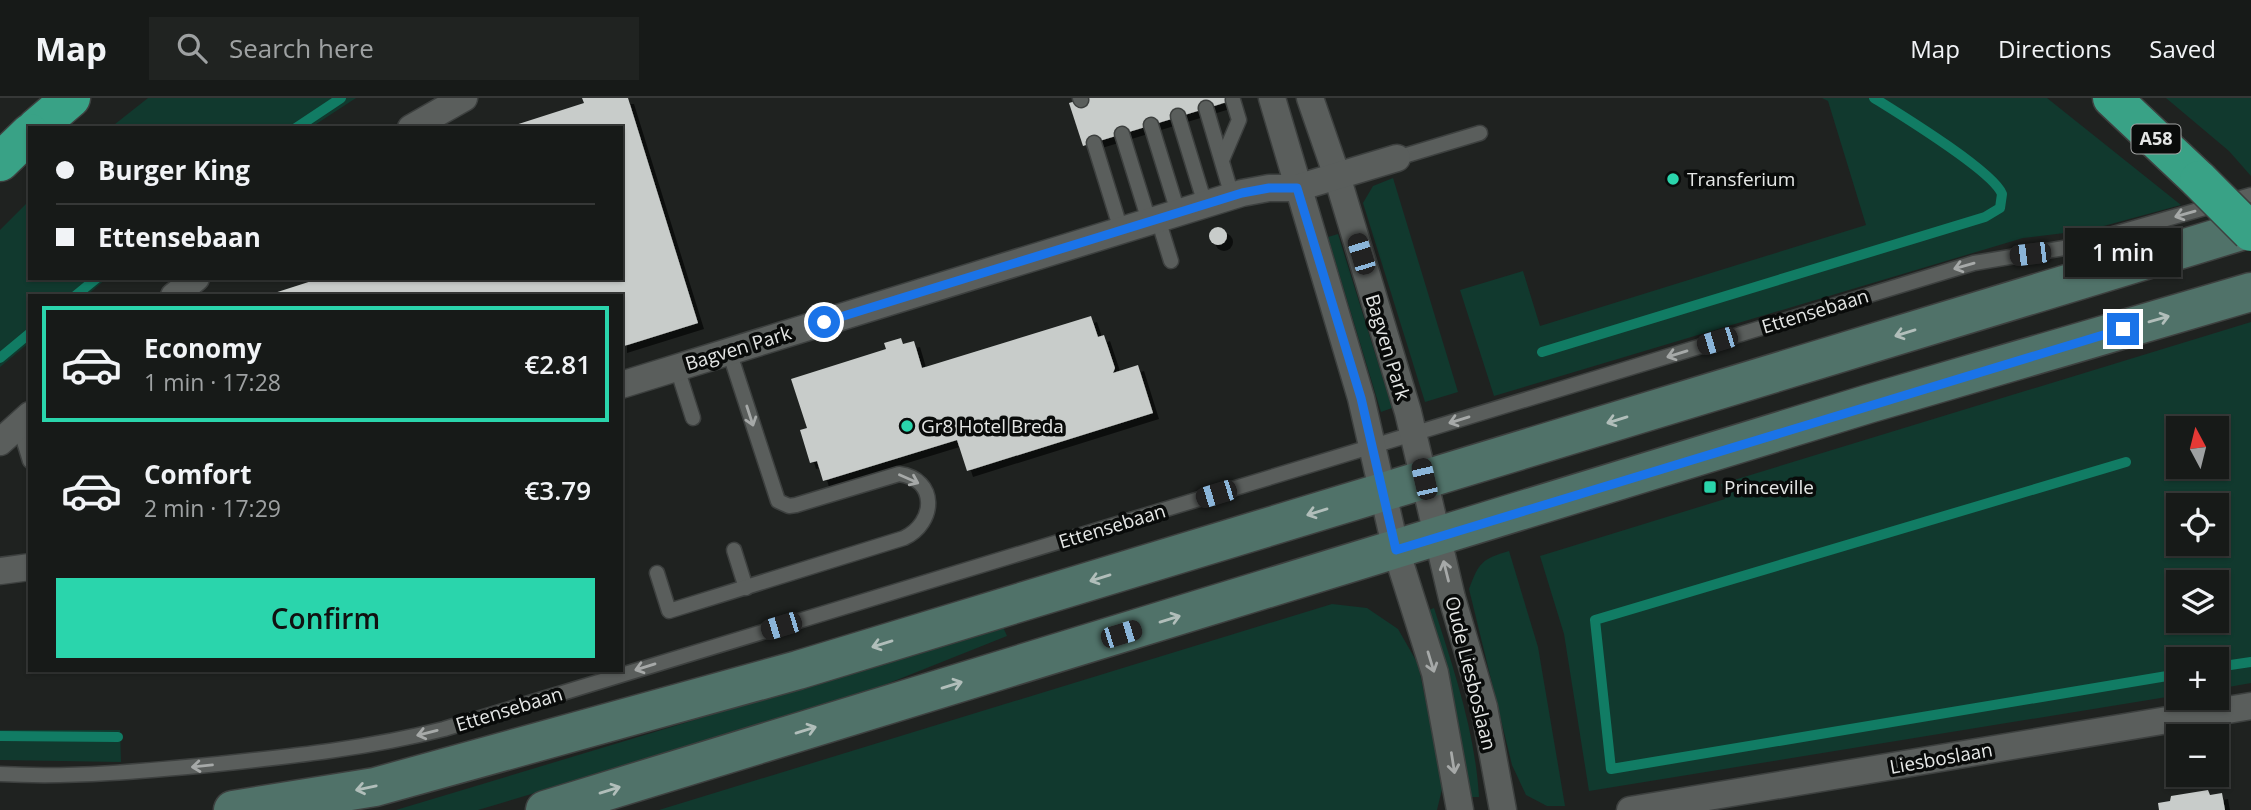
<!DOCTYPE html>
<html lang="en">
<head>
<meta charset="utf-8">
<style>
  :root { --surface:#171a18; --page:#202321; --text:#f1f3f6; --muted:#9ea1a2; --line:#363837; --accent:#2ad5ac }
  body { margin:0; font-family:"Open Sans",sans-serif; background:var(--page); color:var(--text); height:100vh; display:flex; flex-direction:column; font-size:26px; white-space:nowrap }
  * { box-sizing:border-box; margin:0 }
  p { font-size:23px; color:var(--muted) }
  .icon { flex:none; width:38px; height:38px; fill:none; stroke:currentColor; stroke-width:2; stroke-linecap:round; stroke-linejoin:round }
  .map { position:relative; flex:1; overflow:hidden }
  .sheet { position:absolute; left:28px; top:196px; width:595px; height:378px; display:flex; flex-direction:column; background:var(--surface); border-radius:0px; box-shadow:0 2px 5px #0004,0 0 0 2px var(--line) }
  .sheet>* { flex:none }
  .banner { position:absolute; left:28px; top:28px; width:595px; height:154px; border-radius:0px; box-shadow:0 2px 5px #0004,0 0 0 2px var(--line); display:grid; align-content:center; height:154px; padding:0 28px; background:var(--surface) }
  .needle { width:46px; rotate:353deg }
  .tools { position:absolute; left:2166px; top:318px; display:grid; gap:14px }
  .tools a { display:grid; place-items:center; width:63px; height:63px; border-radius:0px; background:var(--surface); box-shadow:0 2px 5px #0004,0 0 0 2px var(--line); font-size:35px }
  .end { position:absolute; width:32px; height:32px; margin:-16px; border:9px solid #1a73e8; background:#fff; box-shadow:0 0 0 4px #fff }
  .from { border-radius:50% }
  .bubble { position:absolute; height:49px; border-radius:0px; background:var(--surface); box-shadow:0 2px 5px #0004,0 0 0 2px var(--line); font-size:23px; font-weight:600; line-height:49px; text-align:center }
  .car { position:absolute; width:21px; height:42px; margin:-21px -10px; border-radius:9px; box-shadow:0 0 5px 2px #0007; background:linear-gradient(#222 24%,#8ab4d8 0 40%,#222 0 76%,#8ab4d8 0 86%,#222 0) }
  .banner b { display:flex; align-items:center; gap:24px; height:66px; font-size:26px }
  .banner b+b { border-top:2px solid var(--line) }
  .banner i { width:18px; height:18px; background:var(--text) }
  ul { padding:12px 0 0; list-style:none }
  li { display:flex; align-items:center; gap:21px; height:116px; margin:0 14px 10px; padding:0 14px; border:4px solid transparent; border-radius:0px }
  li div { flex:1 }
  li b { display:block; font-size:26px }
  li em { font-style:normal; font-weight:600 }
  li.active { border-color:var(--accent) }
  li>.icon { width:63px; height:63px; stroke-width:1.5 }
  .cta { display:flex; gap:14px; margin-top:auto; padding:14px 28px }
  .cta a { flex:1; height:80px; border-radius:0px; background:var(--accent); color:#111; font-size:28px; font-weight:600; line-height:80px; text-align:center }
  header { display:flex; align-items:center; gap:42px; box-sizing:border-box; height:98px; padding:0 35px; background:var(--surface); border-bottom:2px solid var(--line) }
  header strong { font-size:33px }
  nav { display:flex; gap:38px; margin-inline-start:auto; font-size:24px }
  .search { width:490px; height:63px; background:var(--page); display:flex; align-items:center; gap:18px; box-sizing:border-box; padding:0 24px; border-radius:0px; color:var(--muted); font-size:26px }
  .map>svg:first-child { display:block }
  .green { fill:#11392e; fill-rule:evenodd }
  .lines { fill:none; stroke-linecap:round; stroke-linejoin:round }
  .stream { stroke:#117c64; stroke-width:10 }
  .building { fill:#c8ccca; filter:url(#shadow) }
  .service-casing { stroke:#3d403f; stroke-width:17 }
  .minor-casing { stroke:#3d403f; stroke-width:29 }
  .secondary-casing { stroke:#3d403f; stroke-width:41 }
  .motorway-casing { stroke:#3d403f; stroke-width:41 }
  .service { stroke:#5a5e5c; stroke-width:14 }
  .minor { stroke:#5a5e5c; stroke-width:26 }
  .secondary { stroke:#507269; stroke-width:38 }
  .motorway { stroke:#39a286; stroke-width:38 }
  .motorway-bridge-casing { stroke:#3d403f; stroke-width:41; stroke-linecap:butt }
  .motorway-bridge { stroke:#39a286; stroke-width:38 }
  .oneway { stroke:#a6a9a8 }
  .oneway2 { stroke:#b1beba }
  .route { stroke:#1a73e8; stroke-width:9 }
  .poi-dot { fill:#2ad5ac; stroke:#090b0a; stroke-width:2.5 }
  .labels { text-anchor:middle; stroke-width:7; stroke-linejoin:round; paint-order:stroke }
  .shield { fill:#090b0a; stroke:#a3a5a4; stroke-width:2 }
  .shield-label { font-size:18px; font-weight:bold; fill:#e5e7e6 }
  .poi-label { font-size:19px; fill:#e5e7e6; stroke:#090b0a; text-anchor:start }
  .street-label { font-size:19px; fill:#e5e7e6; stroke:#090b0a }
</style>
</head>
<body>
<header>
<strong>Map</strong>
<div class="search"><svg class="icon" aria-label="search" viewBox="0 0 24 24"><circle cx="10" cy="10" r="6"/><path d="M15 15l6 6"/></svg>Search here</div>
<nav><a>Map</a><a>Directions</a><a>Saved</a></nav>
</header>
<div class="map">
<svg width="2251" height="712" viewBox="0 0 2251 712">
  <defs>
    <filter id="shadow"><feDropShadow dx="6" dy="6" stdDeviation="0" flood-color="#0009"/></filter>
  </defs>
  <rect width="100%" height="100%" fill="#1f2220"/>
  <g class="green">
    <path d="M148,0h208l-46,30h-200z"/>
    <path d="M1822,0h225l134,107 -92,25 -66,8 -529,158 -34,-106 63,-19 17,55 326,-101 -38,-124z"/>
    <path d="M2166,0h85v78l-22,-25z"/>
    <path d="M1393,80l65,214 -33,10 -62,-199 10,-17z"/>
    <path d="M30,102v78h77l-21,18h-56v46l-30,25v-137z"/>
    <path d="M1338,136l54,174 -11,4 -53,-175z"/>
    <path d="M2251,224v361l-34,6v-29h-38v35l-590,96 -25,-157 -24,-78 185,-57 -4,-15zM2179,331h38v38h-38zM2179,408h38v38h-38zM2179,485h38v38h-38z"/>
    <path d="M1509,453l29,96 27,159h-18l-21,-11 -14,-30 -43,-176c10,-27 13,-30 40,-38z"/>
    <path d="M1332,506l35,4 31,21 20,35 25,121 -6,25h-778z"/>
    <path d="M1434,510c20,62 41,123 45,189h-11l-42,-186z"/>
    <path d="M1003,529l4,9 -158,63 -371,111h-82z"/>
    <path d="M0,632h120l1,32 -121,-2z"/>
  </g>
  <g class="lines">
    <g class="stream">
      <path d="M296,30l45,-30"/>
      <path d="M75,198l22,-18"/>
      <path d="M1542,254l443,-135 15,-9 2,-14c-9,-23 -104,-81 -128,-96"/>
      <path d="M0,260l30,-25"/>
      <path d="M2126,364l-531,158 16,149 568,-95"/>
      <path d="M2217,569l34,-5"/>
      <path d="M0,638l118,1"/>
    </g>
  </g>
  <g class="building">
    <path d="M582,0h46l70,225 -77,24v-51h-356l56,-18h300v-150h-115l78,-25z"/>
    <path d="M1086,0h151v1l-154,47 -14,-43z"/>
    <circle cx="1218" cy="138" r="9"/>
    <path d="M1091,218l7,21 6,-2 11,33 -2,5 25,-8 15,48 -186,58 -10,-31 -134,41 -6,-20 -7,2 -10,-33 7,-2 -16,-49 95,-30 -2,-6 17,-5 2,6 11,-3 8,27z"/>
    <path d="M2208,692l2,5 12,-2 3,17h-66l-1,-7 12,-2 1,-5z"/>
  </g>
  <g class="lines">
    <g class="service-casing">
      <g id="service">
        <path d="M1080,0l1,2"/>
        <path d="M1206,10l26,88"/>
        <path d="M1178,18l27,88"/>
        <path d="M1151,27l27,87"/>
        <path d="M1122,36l27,87"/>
        <path d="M1094,45l27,87"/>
        <path d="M1397,60l83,-25"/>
        <path d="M1222,62l17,-40 -6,-20"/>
        <path d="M1158,121l13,42"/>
        <path d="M677,270l16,50"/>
        <path d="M19,327l11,36"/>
        <path d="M734,452l12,38"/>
        <path d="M657,475l12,38 235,-73c32,-15 34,-59 -5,-64l-103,31 -7,1 -11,-5 -49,-150"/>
        <path d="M0,676c73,4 146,-3 218,-10 76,-8 152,-16 226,-35l1530,-466 90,-15 187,-53"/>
      </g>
    </g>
    <g class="minor-casing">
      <g id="minor">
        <path d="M1272,0l89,300 35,152 39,123 25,137"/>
        <path d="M1310,0l27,78 71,236 44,186 32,109 19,103"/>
        <path d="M411,30l53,-30"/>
        <path d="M174,198l22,-18"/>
        <path d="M621,287l621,-192 27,-5h28l100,-30"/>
        <path d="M0,344l30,-27"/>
        <path d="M0,473l30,-4"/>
        <path d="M1630,712l621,-104"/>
      </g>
    </g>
    <g class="secondary-casing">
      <g id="secondary">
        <path d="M233,712l142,-23 423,-117 1453,-442"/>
        <path d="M545,712l1323,-406 383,-112"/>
      </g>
    </g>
    <g class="motorway-casing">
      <g id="motorway">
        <path d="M2112,0l87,82"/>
        <path d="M36,30l35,-30"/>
        <path d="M0,64l30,-29"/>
      </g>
    </g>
    <use href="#service" class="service"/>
    <use href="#minor" class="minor"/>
    <use href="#secondary" class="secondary"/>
    <use href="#motorway" class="motorway"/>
    <g class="motorway-bridge-casing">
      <path id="motorway-bridge" d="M2199,82l52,52"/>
    </g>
    <use href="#motorway-bridge" class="motorway-bridge"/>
  </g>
  <defs><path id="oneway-shaft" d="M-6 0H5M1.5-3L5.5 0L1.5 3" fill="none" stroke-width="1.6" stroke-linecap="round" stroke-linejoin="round" transform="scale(1.75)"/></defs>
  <g class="oneway">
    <use href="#oneway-shaft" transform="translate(2185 116) rotate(164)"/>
    <use href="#oneway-shaft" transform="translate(1964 168) rotate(164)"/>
    <use href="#oneway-shaft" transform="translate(1677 256) rotate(163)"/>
    <use href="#oneway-shaft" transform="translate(750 318) rotate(72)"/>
    <use href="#oneway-shaft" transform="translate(1459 322) rotate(163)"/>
    <use href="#oneway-shaft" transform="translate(909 381) rotate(24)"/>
    <use href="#oneway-shaft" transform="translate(1446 473) rotate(-104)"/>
    <use href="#oneway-shaft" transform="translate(1431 564) rotate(73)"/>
    <use href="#oneway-shaft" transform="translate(645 569) rotate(163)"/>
    <use href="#oneway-shaft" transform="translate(427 635) rotate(166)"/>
    <use href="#oneway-shaft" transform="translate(1453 665) rotate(81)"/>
    <use href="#oneway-shaft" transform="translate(202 668) rotate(174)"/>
  </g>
  <g class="oneway2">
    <use href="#oneway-shaft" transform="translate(2159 221) rotate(-16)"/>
    <use href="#oneway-shaft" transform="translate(1905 235) rotate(163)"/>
    <use href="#oneway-shaft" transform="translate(1617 322) rotate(163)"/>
    <use href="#oneway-shaft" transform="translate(1317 414) rotate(163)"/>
    <use href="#oneway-shaft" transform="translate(1100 480) rotate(163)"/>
    <use href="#oneway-shaft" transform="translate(1170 521) rotate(-17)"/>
    <use href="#oneway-shaft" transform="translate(882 546) rotate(163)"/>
    <use href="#oneway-shaft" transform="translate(952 587) rotate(-17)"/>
    <use href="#oneway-shaft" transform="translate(806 632) rotate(-17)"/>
    <use href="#oneway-shaft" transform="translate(366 690) rotate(168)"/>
    <use href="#oneway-shaft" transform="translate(610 692) rotate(-17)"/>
  </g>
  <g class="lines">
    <path class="route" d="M824,224l418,-129 27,-5h28l64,210 35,152 727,-221"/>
  </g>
  <g class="poi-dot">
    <circle cx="1673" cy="81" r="7"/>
    <circle cx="907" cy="328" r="7"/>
    <rect x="1703" y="382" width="14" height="14" rx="3.5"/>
  </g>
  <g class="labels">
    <rect class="shield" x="2131.5" y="26.5" width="49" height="29" rx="5"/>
    <g class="shield-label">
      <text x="2156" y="47">A58</text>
    </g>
    <g class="poi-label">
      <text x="1687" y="88">Transferium</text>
      <text x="921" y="335">Gr8 Hotel Breda</text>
      <text x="1724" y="396">Princeville</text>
    </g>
    <g class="street-label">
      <text transform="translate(1815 213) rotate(-17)" y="7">Ettensebaan</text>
      <text transform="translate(1388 249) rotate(73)" y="7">Bagven Park</text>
      <text transform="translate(738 250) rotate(-17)" y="7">Bagven Park</text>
      <text transform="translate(1112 428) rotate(-17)" y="7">Ettensebaan</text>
      <text transform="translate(1471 575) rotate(76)" y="7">Oude Liesboslaan</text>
      <text transform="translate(509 611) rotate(-17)" y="7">Ettensebaan</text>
      <text transform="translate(1941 660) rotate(-10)" y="7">Liesboslaan</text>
    </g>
  </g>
</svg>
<div class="tools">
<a><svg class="needle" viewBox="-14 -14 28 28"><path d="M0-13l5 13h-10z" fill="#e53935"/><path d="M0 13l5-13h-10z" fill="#9ea1a2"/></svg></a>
<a><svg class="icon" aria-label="locate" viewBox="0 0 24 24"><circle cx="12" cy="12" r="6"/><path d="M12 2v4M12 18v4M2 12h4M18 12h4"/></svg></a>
<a><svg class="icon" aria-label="layers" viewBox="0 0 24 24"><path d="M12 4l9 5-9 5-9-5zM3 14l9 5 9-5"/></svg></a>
<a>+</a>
<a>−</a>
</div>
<i class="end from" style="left:824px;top:224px"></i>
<i class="end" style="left:2123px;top:231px"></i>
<div class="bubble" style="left:2065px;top:130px;width:116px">1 min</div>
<i class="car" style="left:1361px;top:156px;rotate:343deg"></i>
<i class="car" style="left:2030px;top:156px;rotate:263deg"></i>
<i class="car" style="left:1717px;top:243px;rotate:253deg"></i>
<i class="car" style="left:1424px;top:381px;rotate:347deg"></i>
<i class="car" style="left:1216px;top:396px;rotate:253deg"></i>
<i class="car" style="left:781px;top:528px;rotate:253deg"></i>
<i class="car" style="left:1121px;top:536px;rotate:73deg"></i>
<div class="banner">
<b><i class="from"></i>Burger King</b>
<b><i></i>Ettensebaan</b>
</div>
<section class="sheet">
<ul>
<li class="active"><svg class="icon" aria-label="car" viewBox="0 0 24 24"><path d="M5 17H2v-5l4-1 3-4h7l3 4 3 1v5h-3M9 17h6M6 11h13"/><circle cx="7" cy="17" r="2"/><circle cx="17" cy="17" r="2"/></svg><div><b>Economy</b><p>1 min · 17:28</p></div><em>€2.81</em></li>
<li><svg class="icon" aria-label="car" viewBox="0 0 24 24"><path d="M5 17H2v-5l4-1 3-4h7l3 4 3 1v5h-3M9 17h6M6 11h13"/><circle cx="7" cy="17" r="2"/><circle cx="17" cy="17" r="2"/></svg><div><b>Comfort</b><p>2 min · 17:29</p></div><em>€3.79</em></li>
</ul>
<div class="cta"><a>Confirm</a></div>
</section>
</div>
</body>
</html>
